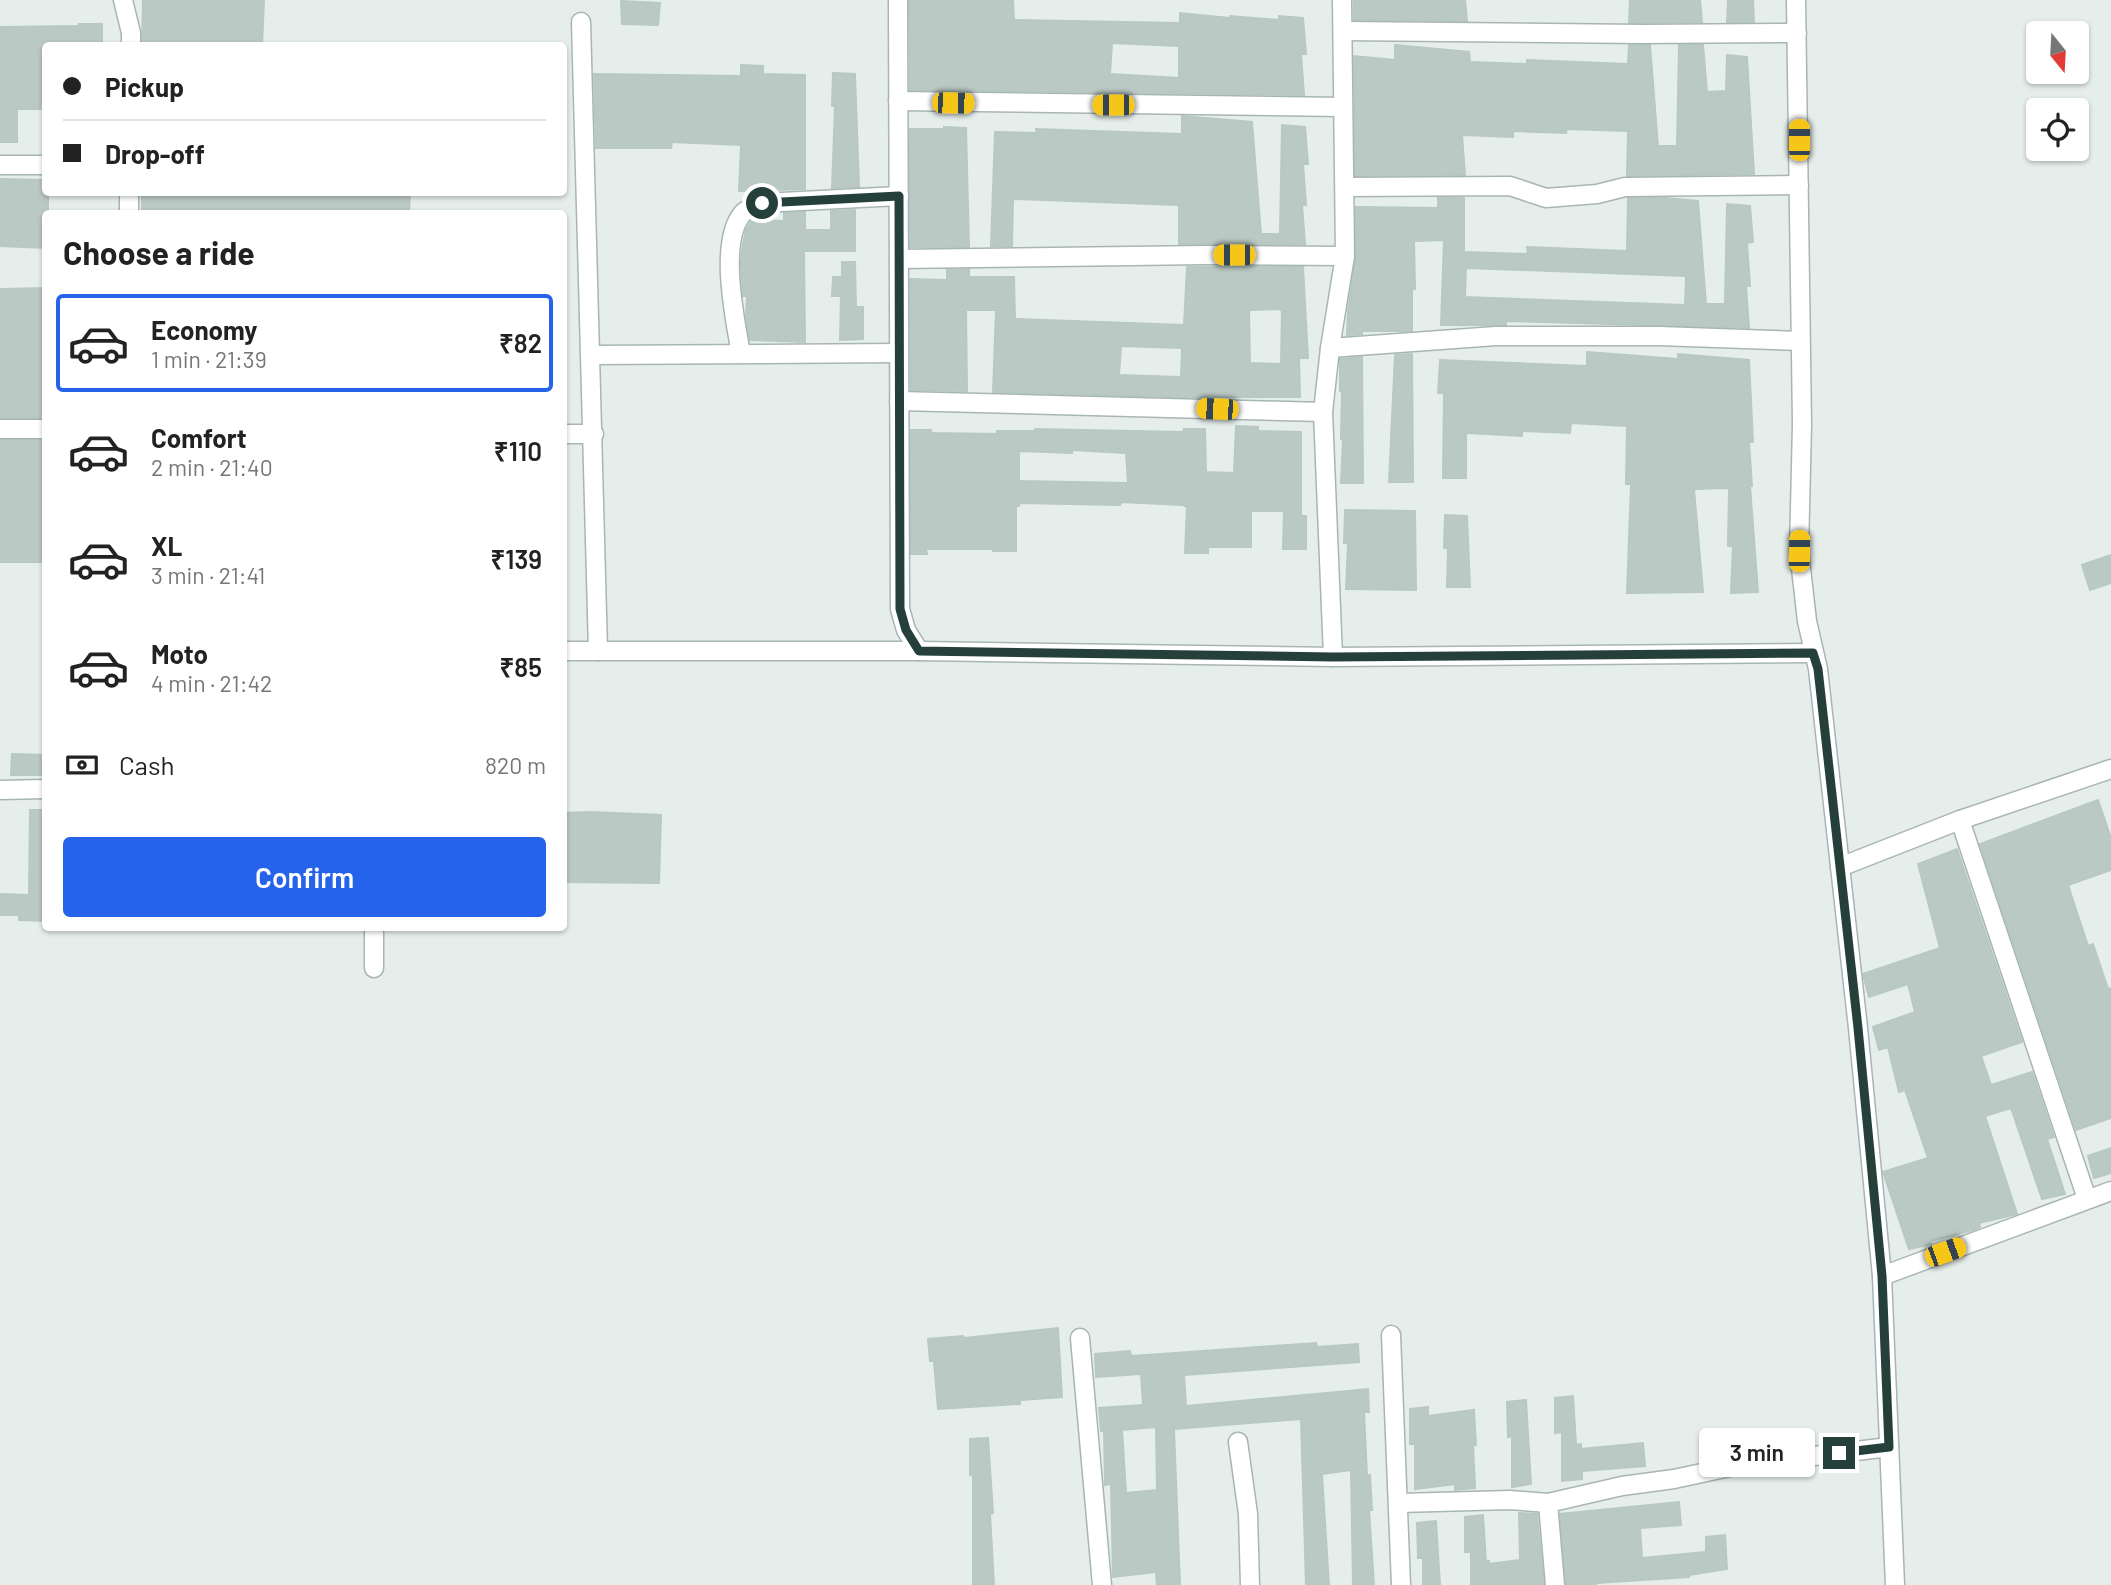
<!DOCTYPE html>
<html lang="en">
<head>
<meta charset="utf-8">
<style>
  :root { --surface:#fff; --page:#f6f6f6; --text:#222; --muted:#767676; --line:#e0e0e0; --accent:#2563eb }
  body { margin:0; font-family:Barlow,sans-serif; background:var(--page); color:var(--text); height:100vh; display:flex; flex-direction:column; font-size:26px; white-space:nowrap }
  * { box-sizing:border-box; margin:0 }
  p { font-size:23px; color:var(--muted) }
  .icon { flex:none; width:38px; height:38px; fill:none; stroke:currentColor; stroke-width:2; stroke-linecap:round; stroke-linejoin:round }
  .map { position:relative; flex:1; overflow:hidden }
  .sheet { position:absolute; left:42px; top:210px; width:525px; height:721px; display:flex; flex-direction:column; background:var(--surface); border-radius:7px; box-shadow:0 2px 5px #0004 }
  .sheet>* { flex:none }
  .banner { position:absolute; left:42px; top:42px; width:525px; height:154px; border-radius:7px; box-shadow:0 2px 5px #0004; display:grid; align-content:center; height:154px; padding:0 21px; background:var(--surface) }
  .needle { width:46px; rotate:162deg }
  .buttons { position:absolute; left:2026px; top:21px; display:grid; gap:14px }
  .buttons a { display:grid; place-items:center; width:63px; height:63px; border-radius:7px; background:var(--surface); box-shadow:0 2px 5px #0004; font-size:35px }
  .end { position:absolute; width:32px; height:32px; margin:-16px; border:9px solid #25403b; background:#fff; box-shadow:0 0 0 4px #fff }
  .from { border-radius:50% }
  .bubble { position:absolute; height:49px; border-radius:7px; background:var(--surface); box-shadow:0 2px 5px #0004; font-size:23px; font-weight:600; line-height:49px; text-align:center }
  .car { position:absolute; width:21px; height:42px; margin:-21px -10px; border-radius:9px; box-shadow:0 0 5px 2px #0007; background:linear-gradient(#f5c518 24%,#345 0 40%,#f5c518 0 76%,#345 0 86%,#f5c518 0) }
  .banner b { display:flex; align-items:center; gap:24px; height:66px; font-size:26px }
  .banner b+b { border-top:2px solid var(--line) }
  .banner i { width:18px; height:18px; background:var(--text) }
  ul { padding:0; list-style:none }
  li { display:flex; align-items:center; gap:21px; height:98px; margin:0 14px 10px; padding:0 7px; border:4px solid transparent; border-radius:7px }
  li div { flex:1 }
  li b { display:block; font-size:26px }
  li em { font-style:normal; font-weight:600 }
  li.selected { border-color:var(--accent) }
  li>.icon { width:63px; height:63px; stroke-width:1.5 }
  h2 { padding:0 21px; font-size:32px; line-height:84px }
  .pay { display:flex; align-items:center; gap:18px; height:77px; padding:0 21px; font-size:26px }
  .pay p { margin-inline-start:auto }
  .button { display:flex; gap:14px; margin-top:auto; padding:14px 21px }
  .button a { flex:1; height:80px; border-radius:7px; background:var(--accent); color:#fff; font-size:28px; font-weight:600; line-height:80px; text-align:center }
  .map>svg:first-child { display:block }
  .building { fill:#bbc9c4; stroke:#b8c8c3; stroke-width:2; fill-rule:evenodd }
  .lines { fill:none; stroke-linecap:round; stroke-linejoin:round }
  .minor-casing { stroke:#a8b6b3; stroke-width:21 }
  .minor { stroke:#fff; stroke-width:18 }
  .route { stroke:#25403b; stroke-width:9 }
</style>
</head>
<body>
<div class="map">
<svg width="2111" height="1585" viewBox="0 0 2111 1585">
  <rect width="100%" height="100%" fill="#e6eeeb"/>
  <g class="building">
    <path d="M143,0h121l-2,46h-120z"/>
    <path d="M909,0h104l1,20 166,3v-10l50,5v-2l49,4v-4l24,2 3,36h-5l3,41 -394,-5zM1112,43l67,3v32l-69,-4z"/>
    <path d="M1354,0h111l2,21 -113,-1z"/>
    <path d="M1630,0h70l2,22 -73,1z"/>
    <path d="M1728,0h25l1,22h-27z"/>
    <path d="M621,1l39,2 -2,22 -36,-1z"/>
    <path d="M79,24h23v22h-56v63h-29v33h-17v-115l79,-1z"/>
    <path d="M1395,45l74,7 1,10 57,2v-4l101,4 1,-19h21l8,101h19l2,-101h24l4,47 19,-1 1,-36 20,2 7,117 -127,2 1,-45 -61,-2 -1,4 -53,-2v6l-51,-2 3,40 -110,1 -1,-120 41,4z"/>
    <path d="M741,65l22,1v8l42,1v114l-66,2 2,-46 -69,-3 -1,6h-75l-2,-74 147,2z"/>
    <path d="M833,73l22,1 4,113 -27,1 3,-82h-3z"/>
    <path d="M1182,116l70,6 9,112h19l2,-109 23,2 3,37h-5l3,41h-4l3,39h-126v-39l-166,-6 -1,47h-21l4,-114 42,1 -1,-4 146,5z"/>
    <path d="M944,127l22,1 3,119h-59v-118h34z"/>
    <path d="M0,179l46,1v12h2v19h-2v37l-46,-2z"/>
    <path d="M142,192h268l-1,20 -11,2 -94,-3v3h-162z"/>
    <path d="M1438,198h26v54l64,2 -1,-7 100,4 1,-53h37l33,3 8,103h19l2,-100 23,2 3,36 -6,1 3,43h-4l3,42 -243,-7v4h-65l3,-85 -30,1 1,48h-3v42h-50v3l-15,1 1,-24 8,-55v-49l82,1zM1466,268l220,8 -1,29 -220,-8z"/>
    <path d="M855,210v41h-51l1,91 -55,-2 -4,-21 1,-23h-4l-2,-33 2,-19 3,-14 6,-10 32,1v-8l21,-1v18h26v-19z"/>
    <path d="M842,262h13l1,45h7v32l-23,1 1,-44h-9l1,-19h9z"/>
    <path d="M1187,267h116l5,91h-9l1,39h-133l-174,-5 3,-82h-30l1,81 -56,-1 -1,-111 37,1v-10l22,-1v8h45l1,42 169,6zM1279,309l3,2 -1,53 -31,-1 -1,-53zM1121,346l61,2 -1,29 -62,-2z"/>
    <path d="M46,288v130h-46v-129z"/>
    <path d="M1587,352l91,7v-5l71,6 4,82h-4l3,44h-2l8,106 -27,1 2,-47h-5l1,-58 -35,1 9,103 -76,1 4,-109h-5l1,-58 -56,-3 -1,10 -48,-2v5l-56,-3v45h-23l1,-85h-6l2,-33 147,6z"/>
    <path d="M1412,354l1,128h-24l6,-127z"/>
    <path d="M1362,357l1,126h-22l2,-44h-2l1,-48h-2v-32z"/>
    <path d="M1236,426l22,1v4l43,1v84h5v33h-23l1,-38h-33v36h-43v6h-23l2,-46 -4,-2 -62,-3 -1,3 -101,-2v3h-3v45h-23v-2h-67l1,5h-16v-124h20v3l66,1v-3h38v-2l148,3 1,-3h21l1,43 28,1zM1072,450l54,3 2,30 -109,-2v-30l53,2z"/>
    <rect x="0" y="440" width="46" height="122"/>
    <path d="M1345,510l70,1 1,79 -70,-1 2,-46h-4z"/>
    <path d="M1445,515l22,1 3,71h-23l1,-39h-4z"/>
    <path d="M2111,555v28l-21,7 -8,-25z"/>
    <path d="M12,754l34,1v20h-35z"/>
    <path d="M2098,800l13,38v32l-43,15 20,61 5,-2 15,45 3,-1v130l-35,12 -96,-286z"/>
    <path d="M30,810h16v111l-27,-1v-5h-19v-21l29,1z"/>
    <path d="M590,812l71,3 -2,68 -95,-1v-69z"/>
    <path d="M1957,849l65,193 -41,14 10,29 41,-13 22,65 -7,2 18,55 -23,5 -31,-91 -26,8 32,98 -38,9 1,4 -7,3 -43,11 1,3 -22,5 -26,-77 45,-14 -23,-68 -6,2 -11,-45 -9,3 -6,-23 42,-15 -7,-28 -39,13 -6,-23 77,-26 -22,-84z"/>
    <path d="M2111,1148v25l-17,5 -6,-22z"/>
    <path d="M1058,1328l4,69 -42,3v4l-82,5 -4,-48h-4l-2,-22 35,-3 1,2z"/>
    <path d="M1316,1343l1,4 41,-3 1,18 -175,13 2,31 182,-17 1,23h-5l3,64 3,-1 2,35h-3l5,75h-21l-2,-115 -29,4 7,111h-23l-5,-166 -127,10 6,156h-23l-1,-13 -43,5 -2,-93 -6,1 -1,-54h-3l-2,-23 44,-3 -2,-31 -45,3 -1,-23 35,-3 1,5 44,-3zM1156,1427l1,63 -31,3 -4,-63z"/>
    <path d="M1573,1396l3,49 5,-1v5l62,-6 2,23 -63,5v8l-20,2v-49l-7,1v-35z"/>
    <path d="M1526,1400l5,84 -19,3v-51l-4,1 -1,-35z"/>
    <path d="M1428,1407v9l46,-6 2,35h-3l2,43 -20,2v-6l-40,5v-45h-5v-35z"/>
    <path d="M988,1438l5,75 -3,1 4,71h-21v-111l-3,1v-36z"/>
    <path d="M1679,1502l2,23 -41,3 2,30 64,-6v-15l19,-2 2,34 -38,6v2l-93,6v2h-30l-6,-71z"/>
    <path d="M1519,1513l18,1 7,71h-73v-33h-6v-35l18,-2 3,47 3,-1v3l31,-4z"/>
    <path d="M1436,1521l4,64h-17v-27h-5l-1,-35z"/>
  </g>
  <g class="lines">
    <g class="minor-casing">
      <g id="minor">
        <path d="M123,0l8,33v13"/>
        <path d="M898,0l2,609 6,21 13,21"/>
        <path d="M1796,0l6,424 -3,127 8,70 11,48 40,359 24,248 13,309"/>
        <path d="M581,22l17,629"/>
        <path d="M1343,31l299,3 155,-1"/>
        <path d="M898,101l445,6"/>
        <path d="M0,165h46"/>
        <path d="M1345,187l165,-1 36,12 51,-4 28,-7 174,-2"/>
        <path d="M129,214v-22"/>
        <path d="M899,259l307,-4 139,1"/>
        <path d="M1330,348l166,-12h163l141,5"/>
        <path d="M741,354c-6,-35 -23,-113 2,-141 4,-5 13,-7 19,-10l137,-7"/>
        <path d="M592,355l307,-2"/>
        <path d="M899,401l424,11"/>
        <path d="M0,429h46"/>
        <path d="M564,434h30"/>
        <path d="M564,651h355l414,6 480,-4"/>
        <path d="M1333,657l-10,-245 7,-64 15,-92 -3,-256"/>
        <path d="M0,790l46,-1"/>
        <path d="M1960,820l127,379"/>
        <path d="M1840,867l120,-47 151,-51"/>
        <path d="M374,928v40"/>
        <path d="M1882,1276l229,-85"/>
        <path d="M1391,1335l10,250"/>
        <path d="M1080,1338l22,247"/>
        <path d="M1238,1442l10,72 2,71"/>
        <path d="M1399,1503l111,-3 38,3 74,-17 52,-7 65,-14 150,-18"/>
        <path d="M1548,1503l7,82"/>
      </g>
    </g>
    <use href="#minor" class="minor"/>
  </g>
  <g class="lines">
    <path class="route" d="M762,203l137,-7 1,413 6,21 13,21 414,6 480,-4 5,16 40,359 24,248 7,171 -50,6"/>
  </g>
</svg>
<div class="buttons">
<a><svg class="needle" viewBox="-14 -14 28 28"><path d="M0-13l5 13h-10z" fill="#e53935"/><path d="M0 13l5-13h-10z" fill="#767676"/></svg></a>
<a><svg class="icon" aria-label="locate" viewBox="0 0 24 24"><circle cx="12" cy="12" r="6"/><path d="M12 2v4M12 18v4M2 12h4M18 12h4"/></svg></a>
</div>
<i class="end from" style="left:762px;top:203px"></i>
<i class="end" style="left:1839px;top:1453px"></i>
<div class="bubble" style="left:1699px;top:1428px;width:116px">3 min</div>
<i class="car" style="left:953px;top:103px;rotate:91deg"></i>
<i class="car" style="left:1113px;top:105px;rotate:270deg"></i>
<i class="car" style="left:1799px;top:140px;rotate:0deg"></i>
<i class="car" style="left:1234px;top:255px;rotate:270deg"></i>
<i class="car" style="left:1217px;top:409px;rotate:272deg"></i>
<i class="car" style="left:1799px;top:551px;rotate:1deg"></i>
<i class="car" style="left:1945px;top:1252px;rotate:70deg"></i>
<div class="banner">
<b><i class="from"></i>Pickup</b>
<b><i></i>Drop-off</b>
</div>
<section class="sheet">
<h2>Choose a ride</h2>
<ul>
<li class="selected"><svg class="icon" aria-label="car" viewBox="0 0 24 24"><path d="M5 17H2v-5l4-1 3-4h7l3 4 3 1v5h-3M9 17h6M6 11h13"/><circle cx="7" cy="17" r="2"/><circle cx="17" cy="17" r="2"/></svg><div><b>Economy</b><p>1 min · 21:39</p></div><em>₹82</em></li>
<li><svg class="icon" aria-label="car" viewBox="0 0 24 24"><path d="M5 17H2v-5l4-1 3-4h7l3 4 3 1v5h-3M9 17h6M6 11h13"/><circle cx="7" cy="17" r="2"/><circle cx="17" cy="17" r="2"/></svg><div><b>Comfort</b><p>2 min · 21:40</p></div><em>₹110</em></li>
<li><svg class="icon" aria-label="car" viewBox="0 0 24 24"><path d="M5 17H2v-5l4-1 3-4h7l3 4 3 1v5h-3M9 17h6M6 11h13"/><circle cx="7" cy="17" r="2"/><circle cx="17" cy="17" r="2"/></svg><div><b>XL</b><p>3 min · 21:41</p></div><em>₹139</em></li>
<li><svg class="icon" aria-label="car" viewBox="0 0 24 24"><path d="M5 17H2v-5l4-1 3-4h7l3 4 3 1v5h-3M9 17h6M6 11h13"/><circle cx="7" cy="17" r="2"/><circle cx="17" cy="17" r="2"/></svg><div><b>Moto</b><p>4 min · 21:42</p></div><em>₹85</em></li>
</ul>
<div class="pay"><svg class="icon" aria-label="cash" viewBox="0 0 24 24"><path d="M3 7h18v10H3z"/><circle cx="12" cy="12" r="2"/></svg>Cash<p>820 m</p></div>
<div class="button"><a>Confirm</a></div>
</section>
</div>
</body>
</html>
